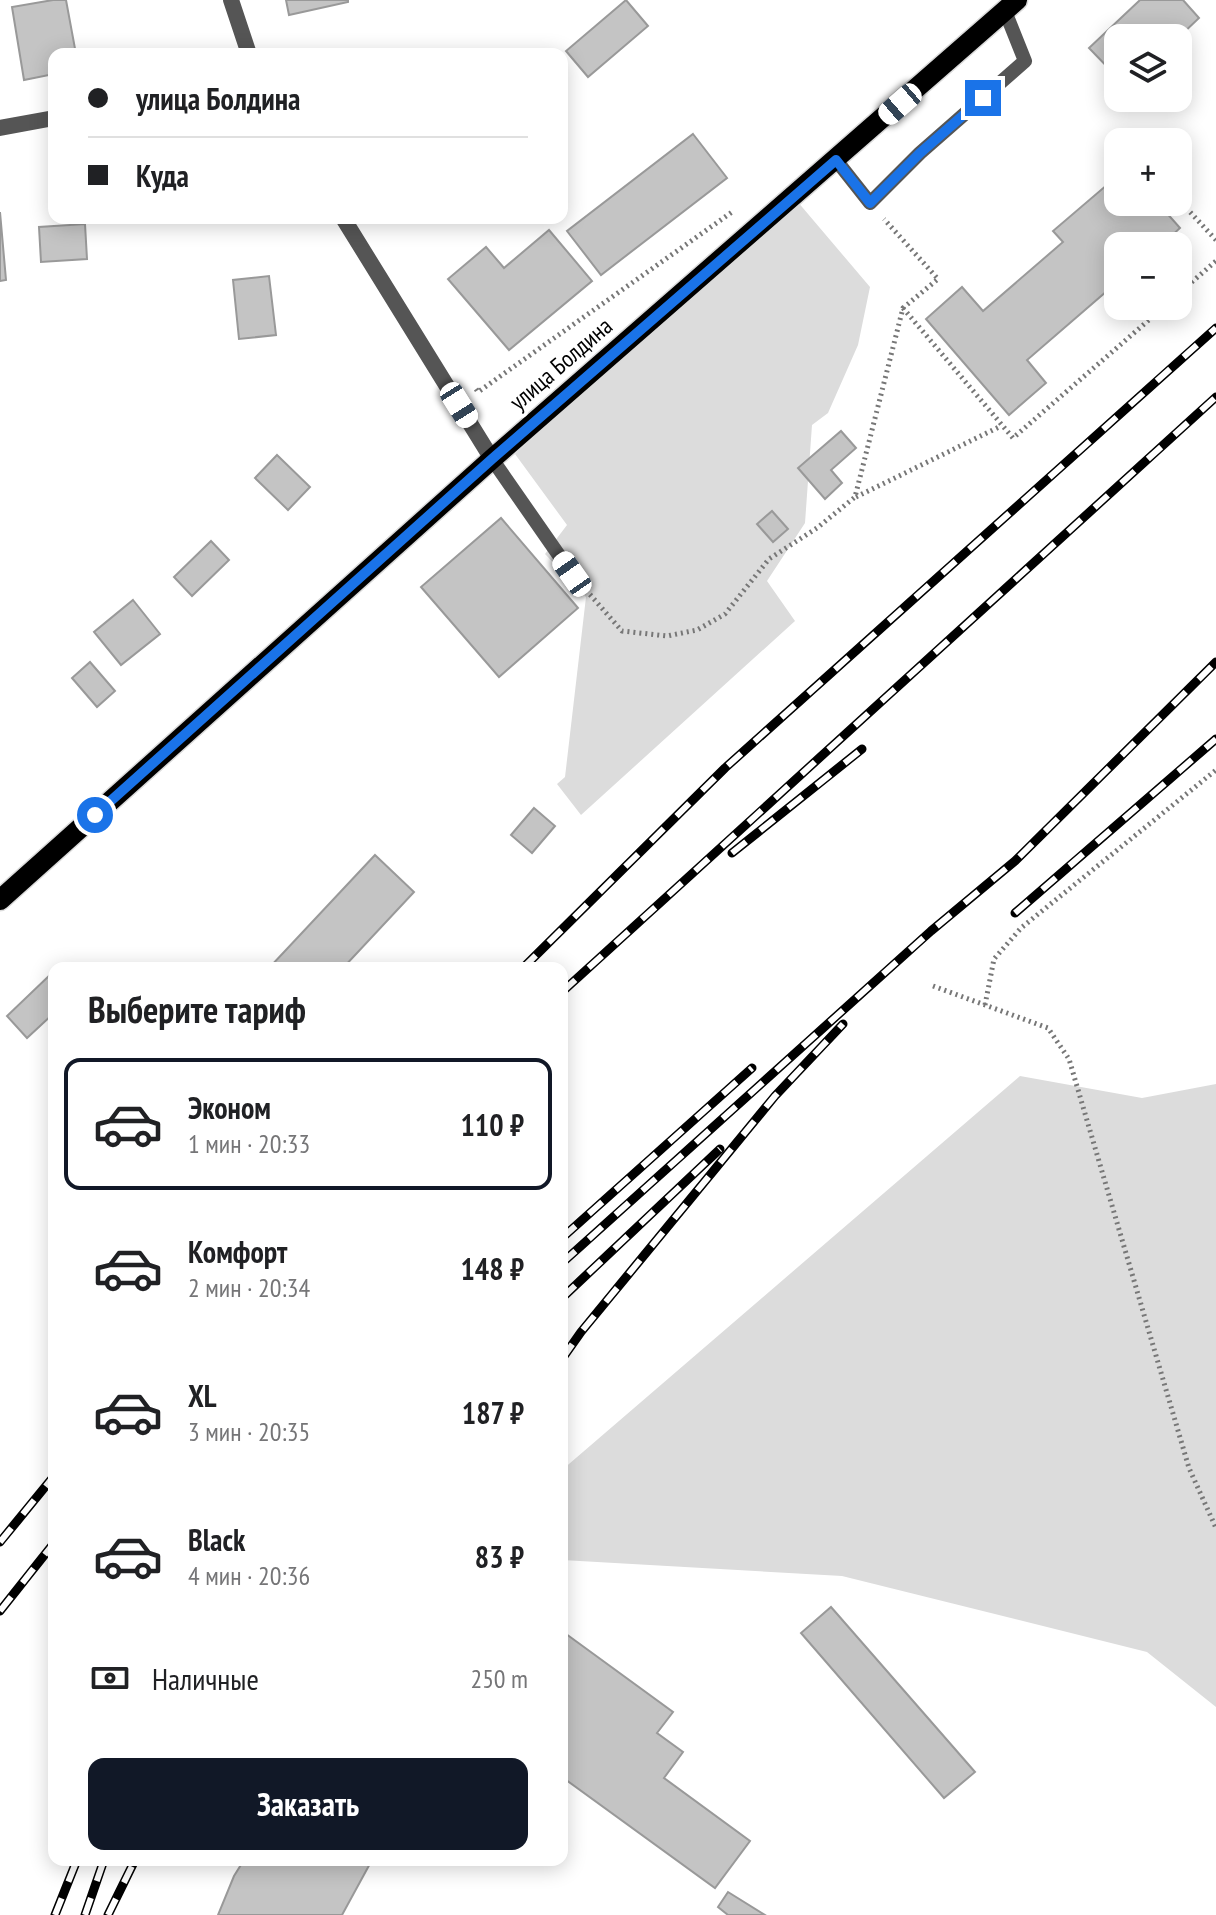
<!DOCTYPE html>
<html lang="ru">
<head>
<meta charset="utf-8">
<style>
  :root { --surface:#fff; --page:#f2f2f2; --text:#202124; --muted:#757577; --line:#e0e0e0; --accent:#111827 }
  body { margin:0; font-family:"PT Sans Narrow",sans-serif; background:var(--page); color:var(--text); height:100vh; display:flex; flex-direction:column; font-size:30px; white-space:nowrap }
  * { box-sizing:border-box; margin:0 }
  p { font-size:26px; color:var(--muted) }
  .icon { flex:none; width:44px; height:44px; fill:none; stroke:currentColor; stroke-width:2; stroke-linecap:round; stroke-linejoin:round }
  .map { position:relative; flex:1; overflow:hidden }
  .sheet { position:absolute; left:48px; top:962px; width:520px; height:904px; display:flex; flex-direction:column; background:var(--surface); border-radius:16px; box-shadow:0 4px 20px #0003 }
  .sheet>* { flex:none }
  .hud { position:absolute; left:48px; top:48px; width:520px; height:176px; border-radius:16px; box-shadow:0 4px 20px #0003; display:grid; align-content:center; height:176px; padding:0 40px; background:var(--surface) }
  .tools { position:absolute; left:1104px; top:24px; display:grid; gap:16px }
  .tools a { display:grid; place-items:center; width:88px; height:88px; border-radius:16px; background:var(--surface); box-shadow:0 4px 20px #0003; font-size:40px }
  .end { position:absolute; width:36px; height:36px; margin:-18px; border:10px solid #1a73e8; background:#fff; box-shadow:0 0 0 4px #fff }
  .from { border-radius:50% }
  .car { position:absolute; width:24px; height:48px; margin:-24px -12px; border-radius:10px; box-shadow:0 0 6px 2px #0007; background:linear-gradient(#fff 24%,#345 0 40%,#fff 0 76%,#345 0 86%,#fff 0) }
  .hud b { display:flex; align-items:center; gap:28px; height:76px; font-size:30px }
  .hud b+b { border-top:2px solid var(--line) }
  .hud i { width:20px; height:20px; background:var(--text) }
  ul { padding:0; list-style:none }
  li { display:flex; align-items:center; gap:24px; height:132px; margin:0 16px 12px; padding:0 24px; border:4px solid transparent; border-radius:16px }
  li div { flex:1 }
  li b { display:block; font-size:30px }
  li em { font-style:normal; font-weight:700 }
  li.active { border-color:var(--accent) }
  li>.icon { width:72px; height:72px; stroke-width:1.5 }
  h2 { padding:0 40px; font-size:36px; line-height:96px }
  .pay { display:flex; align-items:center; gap:20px; height:88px; padding:0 40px; font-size:30px }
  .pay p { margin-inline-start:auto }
  .cta { display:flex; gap:16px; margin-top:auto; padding:16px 40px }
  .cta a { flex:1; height:92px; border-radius:16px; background:var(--accent); color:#fff; font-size:32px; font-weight:700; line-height:92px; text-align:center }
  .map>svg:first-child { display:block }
  .green { fill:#dcdcdc }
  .building { fill:#c4c4c4; stroke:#999; stroke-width:2 }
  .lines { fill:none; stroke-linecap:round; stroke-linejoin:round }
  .primary-casing { stroke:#dbdbdb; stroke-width:23 }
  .path { stroke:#777; stroke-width:5; stroke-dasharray:2 4; stroke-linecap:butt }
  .service { stroke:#555; stroke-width:14 }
  .minor { stroke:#555; stroke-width:16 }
  .tertiary { stroke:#555; stroke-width:16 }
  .primary { stroke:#000; stroke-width:20 }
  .rail-casing { stroke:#000; stroke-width:9 }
  .rail { stroke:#fff; stroke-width:6; stroke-dasharray:18; stroke-linecap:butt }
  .route { stroke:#1a73e8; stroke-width:10 }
  .labels { text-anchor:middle; stroke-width:7; stroke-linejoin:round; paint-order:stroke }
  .street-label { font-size:24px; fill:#000; stroke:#fff }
</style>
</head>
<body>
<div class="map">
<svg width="1216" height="1915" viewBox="0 0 1216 1915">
  <rect width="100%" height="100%" fill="#fff"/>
  <g class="green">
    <path d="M797,201l73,86 -12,58 -30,68 -16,12 -7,98 -38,58 28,40 -214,194 -24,-31 8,-7 21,-180 -41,-43 22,-29 -52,-71z"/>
    <path d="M1020,1076l122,22 74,-14v623l-69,-55 -305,-76 -280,-16v-90z"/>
  </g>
  <g class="building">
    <path d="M53,0h13l10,54h-22v20l-30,6 -12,-73z"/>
    <path d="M286,0h62v2l-59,13z"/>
    <path d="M626,0l22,26 -60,51 -22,-26z"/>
    <path d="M1140,0h43l16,18 -21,20h-60v40l-29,-30z"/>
    <path d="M693,134l34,44 -126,97 -34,-44z"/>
    <path d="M1115,178l3,3v21h39l23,26 -13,12 5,6h-54v50l-4,3 -7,-8 -80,69 19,23 -37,32 -83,-96 36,-32 21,24 80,-69 -10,-11z"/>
    <path d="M0,212l6,68 -6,1z"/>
    <path d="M85,224l2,35 -46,3 -2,-35z"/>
    <path d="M549,230l43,51 -83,69 -61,-71 38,-32 18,21z"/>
    <path d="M269,276l7,59 -37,4 -6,-59z"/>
    <path d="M841,431l15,17 -25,22 11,13 -17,16 -27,-31z"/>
    <path d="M277,455l33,32 -22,23 -33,-32z"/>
    <path d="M772,511l16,18 -15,13 -16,-18z"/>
    <path d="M501,518l77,90 -79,69 -78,-90z"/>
    <path d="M211,541l18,19 -37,36 -18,-19z"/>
    <path d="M133,600l27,34 -39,31 -27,-33z"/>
    <path d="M90,662l25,29 -18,16 -25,-29z"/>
    <path d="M534,808l21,18 -23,27 -21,-18z"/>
    <path d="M375,855l39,37 -71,76h-74z"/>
    <path d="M52,973l2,40 -27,25 -20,-22z"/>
    <path d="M831,1607l144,165 -31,26 -143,-165z"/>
    <path d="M562,1631l111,81 -16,21 26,19 -19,26 86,63 -35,47 -153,-111z"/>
    <path d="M244,1860h128l-30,55h-124l16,-39z"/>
    <path d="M728,1892l37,23h-37l-10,-8z"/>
  </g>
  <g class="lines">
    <g class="primary-casing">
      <path id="primary" d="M0,900l492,-441 525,-459"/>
    </g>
    <g class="path">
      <path d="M1178,199l38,41"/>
      <path d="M1178,294l38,-33"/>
      <path d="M903,308l110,130 152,-132"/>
      <path d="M476,389l2,3 254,-180"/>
      <path d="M856,497l145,-71"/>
      <path d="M586,590l36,41 45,5 30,-6 28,-16 44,-55 48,-31 38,-31 48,-189 35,-29 -54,-60"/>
      <path d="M933,986l115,42 21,31 120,409 27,60"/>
      <path d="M985,1005l9,-46 27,-31 195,-158"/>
    </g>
    <g class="service">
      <path d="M836,160l34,43 50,-50 105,-92 -20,-50"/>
      <path d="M492,459l80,115"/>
    </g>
    <path class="minor" d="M0,128l54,-10"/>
    <g class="tertiary">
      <path d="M231,0l18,54"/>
      <path d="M343,218l149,241"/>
    </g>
    <use href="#primary" class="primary"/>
    <g class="rail-casing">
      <g id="rail">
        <path d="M732,853l130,-104"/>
        <path d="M1015,913l201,-174"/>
        <path d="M523,968l202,-200 491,-440"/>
        <path d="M562,992l654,-595"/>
        <path d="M562,1238l190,-170"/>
        <path d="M562,1263l369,-332 84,-70 201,-199"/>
        <path d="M562,1298l158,-149"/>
        <path d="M562,1359l19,-27 194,-236 68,-72"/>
        <path d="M0,1542l54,-66"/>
        <path d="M0,1611l54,-68"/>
        <path d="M55,1915l22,-55"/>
        <path d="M85,1915l19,-55"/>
        <path d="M108,1915l27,-55"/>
      </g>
    </g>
    <use href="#rail" class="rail"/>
  </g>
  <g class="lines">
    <path class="route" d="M95,815l397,-356 344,-299 34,43 50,-50 63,-55"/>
  </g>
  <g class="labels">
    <g class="street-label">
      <text transform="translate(561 364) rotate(-41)" y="8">улица Болдина</text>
    </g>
  </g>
</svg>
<div class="tools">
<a><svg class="icon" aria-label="layers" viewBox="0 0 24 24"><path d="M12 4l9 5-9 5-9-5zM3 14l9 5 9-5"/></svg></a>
<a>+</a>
<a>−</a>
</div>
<i class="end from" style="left:95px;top:815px"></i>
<i class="end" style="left:983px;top:98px"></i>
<i class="car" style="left:900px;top:104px;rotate:229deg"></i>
<i class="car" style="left:459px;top:405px;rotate:148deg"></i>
<i class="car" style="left:572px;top:574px;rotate:325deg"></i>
<div class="hud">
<b><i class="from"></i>улица Болдина</b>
<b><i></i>Куда</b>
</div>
<section class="sheet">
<h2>Выберите тариф</h2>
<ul>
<li class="active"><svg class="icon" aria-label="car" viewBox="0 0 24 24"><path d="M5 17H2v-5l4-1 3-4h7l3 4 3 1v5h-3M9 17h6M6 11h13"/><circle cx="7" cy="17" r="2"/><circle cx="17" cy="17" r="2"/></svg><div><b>Эконом</b><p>1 мин · 20:33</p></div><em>110 ₽</em></li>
<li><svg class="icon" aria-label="car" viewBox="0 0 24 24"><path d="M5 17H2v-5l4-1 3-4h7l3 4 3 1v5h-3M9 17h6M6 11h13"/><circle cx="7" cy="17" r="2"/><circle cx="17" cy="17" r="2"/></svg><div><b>Комфорт</b><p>2 мин · 20:34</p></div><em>148 ₽</em></li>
<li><svg class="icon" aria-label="car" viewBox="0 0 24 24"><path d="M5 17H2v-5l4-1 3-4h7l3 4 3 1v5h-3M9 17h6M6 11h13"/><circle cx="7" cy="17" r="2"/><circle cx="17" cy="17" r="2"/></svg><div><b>XL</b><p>3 мин · 20:35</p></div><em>187 ₽</em></li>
<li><svg class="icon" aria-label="car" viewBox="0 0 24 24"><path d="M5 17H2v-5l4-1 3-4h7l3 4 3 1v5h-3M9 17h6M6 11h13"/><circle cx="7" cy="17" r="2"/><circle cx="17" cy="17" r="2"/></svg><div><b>Black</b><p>4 мин · 20:36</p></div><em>83 ₽</em></li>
</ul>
<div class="pay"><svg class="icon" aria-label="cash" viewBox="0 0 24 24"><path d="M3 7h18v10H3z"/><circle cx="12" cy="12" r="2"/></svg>Наличные<p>250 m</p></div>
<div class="cta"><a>Заказать</a></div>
</section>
</div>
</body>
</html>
